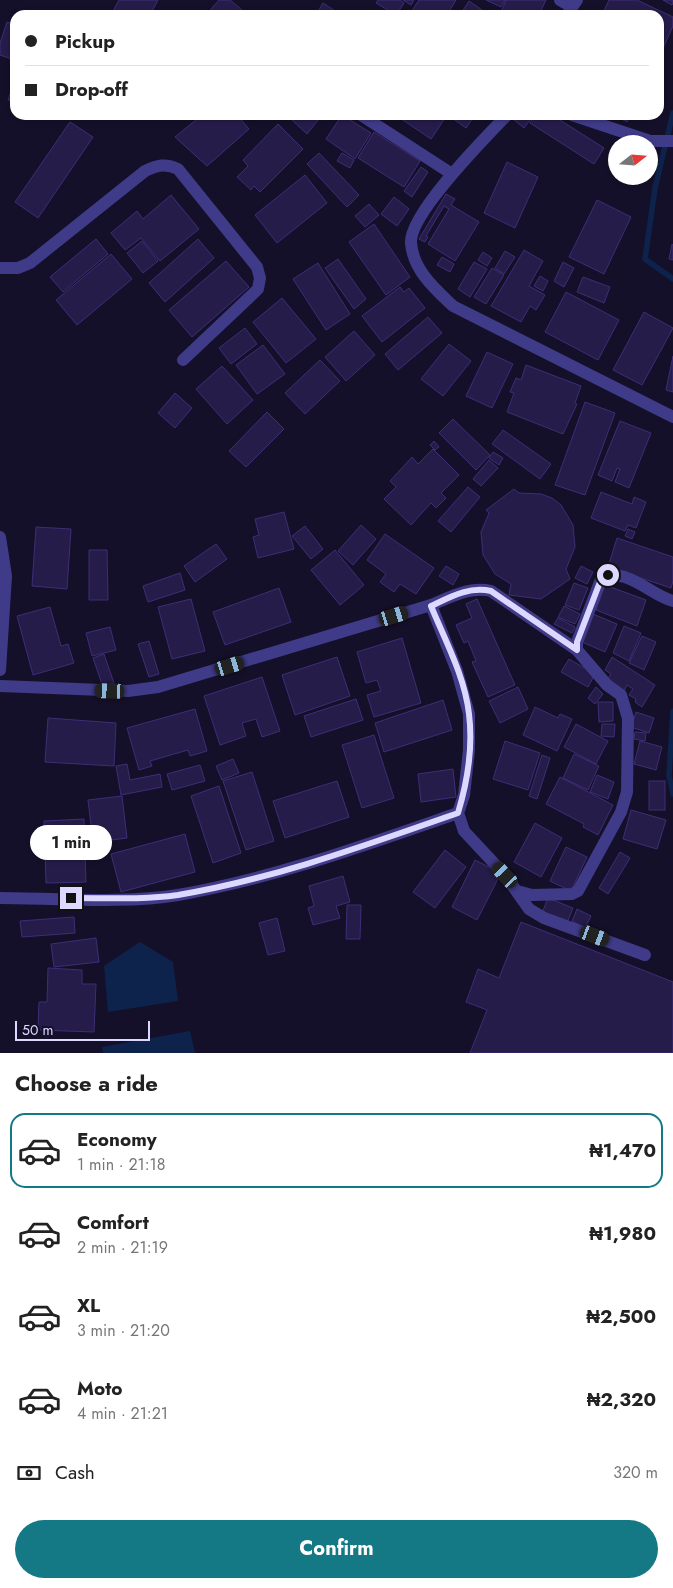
<!DOCTYPE html>
<html lang="en">
<head>
<meta charset="utf-8">
<style>
  :root { --surface:#fff; --page:#f6f6f6; --text:#222; --muted:#767676; --line:#e0e0e0; --accent:#147985 }
  body { margin:0; font-family:Jost,sans-serif; background:var(--page); color:var(--text); height:100vh; display:flex; flex-direction:column; font-size:19px; white-space:nowrap }
  * { box-sizing:border-box; margin:0 }
  p { font-size:16px; color:var(--muted) }
  .icon { flex:none; width:28px; height:28px; fill:none; stroke:currentColor; stroke-width:2; stroke-linecap:round; stroke-linejoin:round }
  .map { position:relative; height:1053px; overflow:hidden }
  .side { display:flex; flex-direction:column; background:var(--surface); flex:1 }
  .side>* { flex:none }
  .guide { position:absolute; left:10px; top:10px; width:654px; height:110px; border-radius:15px; box-shadow:0 1px 4px #0004; display:grid; align-content:center; height:110px; padding:0 15px; background:var(--surface) }
  .needle { width:32px; rotate:73deg }
  .tools { position:absolute; left:608px; top:135px; display:grid; gap:10px }
  .tools a { display:grid; place-items:center; width:50px; height:50px; border-radius:50%; background:var(--surface); box-shadow:0 1px 4px #0004; font-size:25px }
  .scale { position:absolute; left:15px; bottom:12px; width:135px; box-sizing:border-box; padding-left:5px; border:2px solid #ddd8ff; border-top:0; font-size:14px; line-height:18px; white-space:nowrap; color:#ddd8ff; -webkit-text-stroke:4px #151029; paint-order:stroke }
  .end { position:absolute; width:22px; height:22px; margin:-11px; border:6px solid #ddd8ff; background:#111; box-shadow:0 0 0 2px #111 }
  .from { border-radius:50% }
  .bubble { position:absolute; height:35px; border-radius:18px; background:var(--surface); box-shadow:0 1px 4px #0004; font-size:16px; font-weight:700; line-height:35px; text-align:center }
  .car { position:absolute; width:15px; height:30px; margin:-15px -8px; border-radius:6px; box-shadow:0 0 4px 1px #0007; background:linear-gradient(#222 24%,#8ab4d8 0 40%,#222 0 76%,#8ab4d8 0 86%,#222 0) }
  .guide b { display:flex; align-items:center; gap:18px; height:48px; font-size:19px }
  .guide b+b { border-top:1px solid var(--line) }
  .guide i { width:12px; height:12px; background:var(--text) }
  ul { padding:0; list-style:none }
  li { display:flex; align-items:center; gap:15px; height:75px; margin:0 10px 8px; padding:0 5px; border:2px solid transparent; border-radius:15px }
  li div { flex:1 }
  li b { display:block; font-size:19px }
  li em { font-style:normal; font-weight:700 }
  li.active { border-color:var(--accent) }
  li>.icon { width:45px; height:45px; stroke-width:1.5 }
  h2 { padding:0 15px; font-size:22px; line-height:60px }
  .pay { display:flex; align-items:center; gap:12px; height:55px; padding:0 15px; font-size:19px }
  .pay p { margin-inline-start:auto }
  .cta { display:flex; gap:10px; margin-top:auto; padding:10px 15px }
  .cta a { flex:1; height:58px; border-radius:30px; background:var(--accent); color:#fff; font-size:20px; font-weight:700; line-height:58px; text-align:center }
  .map>svg:first-child { display:block }
  .water { fill:#0d234b }
  .lines { fill:none; stroke-linecap:round; stroke-linejoin:round }
  .stream { stroke:#0d234b; stroke-width:5.5 }
  .building { fill:#261c4a; stroke:#3d2e76 }
  .minor { stroke:#3f3b88; stroke-width:12 }
  .tertiary { stroke:#3f3b88; stroke-width:12 }
  .route { stroke:#ddd8ff; stroke-width:6 }
</style>
</head>
<body>
<div class="map">
<svg width="673" height="1053" viewBox="0 0 673 1053">
  <rect width="100%" height="100%" fill="#151029"/>
  <g class="water">
    <path d="M140,942l33,20 5,39 -70,11 -4,-46z"/>
    <path d="M190,1031l5,22h-92l-1,-6z"/>
  </g>
  <g class="lines">
    <g class="stream">
      <path d="M673,113l-18,75 -10,71 28,20"/>
      <path d="M673,711l-4,65 4,18"/>
    </g>
  </g>
  <g class="building">
    <path d="M119,0h39l-8,15h-39z"/>
    <path d="M219,0h11l18,15h-42z"/>
    <path d="M378,0h22l4,3 -8,12 -20,-12z"/>
    <path d="M403,0h11l-3,5z"/>
    <path d="M419,0h37l-9,15h-35l-2,-1z"/>
    <path d="M486,0h19l-4,7z"/>
    <path d="M506,0h40l-7,15h-27l-10,-5z"/>
    <path d="M609,0h28l36,17v9l-14,31v-42h-57z"/>
    <path d="M663,0h10v3l-1,2z"/>
    <path d="M469,1l13,9 -3,5h-19z"/>
    <path d="M323,3l18,12h-25z"/>
    <path d="M7,22l8,3v35l-15,-5v-12z"/>
    <path d="M15,80v22l-7,-2z"/>
    <path d="M202,115h35l12,14 -42,37 -32,-29z"/>
    <path d="M291,115h31l-15,19 -15,-14 2,-3z"/>
    <path d="M342,115l29,18 -16,26 -29,-20z"/>
    <path d="M401,115h46l-16,24 -31,-21z"/>
    <path d="M448,115h27l-9,13z"/>
    <path d="M516,115h18l-10,13 -11,-9z"/>
    <path d="M535,115h17l52,33 -10,16 -64,-41z"/>
    <path d="M615,115h16l-4,7z"/>
    <path d="M70,122l23,15 -55,81 -23,-16z"/>
    <path d="M278,124l25,25 -43,43 -6,-6 -3,4 -14,-13 11,-11 -5,-6z"/>
    <path d="M374,132l46,29 -16,26 -46,-29z"/>
    <path d="M319,153l40,42 -12,12 -40,-43z"/>
    <path d="M342,153l12,7 -4,8 -13,-7z"/>
    <path d="M507,162l31,15 -23,51 -31,-15z"/>
    <path d="M421,167l7,5 -16,25 -8,-6z"/>
    <path d="M305,175l22,28 -50,40 -22,-28z"/>
    <path d="M446,194l9,5 -4,6 28,17 -24,39 -27,-17 21,-35 -5,-3 -18,30 2,1 -3,5 -6,-3z"/>
    <path d="M171,195l28,34 -39,32 -19,-23 -16,12 -14,-17 26,-22 6,8z"/>
    <path d="M394,197l15,12 -12,17 -16,-12z"/>
    <path d="M597,200l34,17 -27,57 -35,-17z"/>
    <path d="M369,204l10,11 -14,12 -10,-11z"/>
    <path d="M374,224l36,53 -24,18 -37,-53z"/>
    <path d="M96,239l12,15 -45,38 -13,-15z"/>
    <path d="M198,239l16,19 -49,44 -16,-19z"/>
    <path d="M142,241l16,20 -15,12 -16,-20z"/>
    <path d="M672,244l1,1v15l-4,-1z"/>
    <path d="M524,250l19,11 -14,25 16,9 -9,15 -6,-4 -9,16 -30,-16z"/>
    <path d="M505,251l10,6 -11,17 -9,-6z"/>
    <path d="M483,252l9,6 -5,8 -9,-6z"/>
    <path d="M111,254l21,25 -55,46 -21,-25z"/>
    <path d="M442,257l12,7 -4,8 -13,-7z"/>
    <path d="M338,259l28,40 -12,10 -29,-41z"/>
    <path d="M226,261l23,26 -57,50 -23,-27z"/>
    <path d="M474,262l13,7 -17,28 -12,-8z"/>
    <path d="M563,262l11,6 -10,19 -10,-6z"/>
    <path d="M318,263l32,51 -24,16 -33,-51z"/>
    <path d="M492,268l12,7 -18,29 -12,-7z"/>
    <path d="M540,276l8,5 -5,10 -9,-5z"/>
    <path d="M583,277l27,10 -6,16 -27,-11z"/>
    <path d="M400,287l4,5 5,-4 16,20 -43,34 -20,-26z"/>
    <path d="M566,292l53,28 -21,40 -53,-28z"/>
    <path d="M282,298l34,41 -30,24 -33,-41z"/>
    <path d="M644,312l29,16 -31,57 -29,-15z"/>
    <path d="M428,317l14,16 -44,37 -13,-16z"/>
    <path d="M245,328l12,16 -26,20 -12,-16z"/>
    <path d="M354,331l21,24 -29,26 -21,-24z"/>
    <path d="M449,344l22,17 -28,35 -22,-17z"/>
    <path d="M263,345l22,29 -28,20 -21,-29z"/>
    <path d="M487,352l26,12 -21,44 -26,-12z"/>
    <path d="M673,356v36l-7,-2z"/>
    <path d="M320,360l20,21 -35,33 -20,-21z"/>
    <path d="M526,365l55,21 -6,17 2,1 -14,30 -56,-22 7,-19 -4,-1 6,-14 5,2z"/>
    <path d="M222,366l31,34 -26,24 -31,-35z"/>
    <path d="M175,393l17,15 -17,20 -17,-15z"/>
    <path d="M585,402l30,11 -30,82 -30,-10z"/>
    <path d="M267,412l17,17 -38,38 -17,-16z"/>
    <path d="M453,419l37,36 -14,15 -37,-37z"/>
    <path d="M620,421l31,12 -22,55 -14,-6 5,-13 -3,-1 -5,13 -14,-6z"/>
    <path d="M503,430l48,34 -11,15 -48,-35z"/>
    <path d="M434,441l5,6 -4,3 -5,-5z"/>
    <path d="M433,449l26,26 -18,18 5,5 -10,10 -5,-5 -20,22 -27,-26 12,-12 -6,-6 22,-24 6,7z"/>
    <path d="M493,452l10,6 -4,7 -10,-7z"/>
    <path d="M489,460l9,8 -17,18 -8,-7z"/>
    <path d="M468,487l12,10 -29,35 -13,-11z"/>
    <path d="M514,489l5,4 22,1 11,4 9,7 12,20 2,22 -9,22 4,10 -29,20 -32,-4 2,-11 -16,-10 -12,-19 -2,-23 8,-19 -3,-3z"/>
    <path d="M601,492l31,12 2,-7 12,5 -10,26 -8,-3 -3,6 -34,-13z"/>
    <path d="M284,512l10,37 -36,9 -5,-21 6,-2 -4,-16z"/>
    <path d="M361,525l15,14 -23,26 -15,-14z"/>
    <path d="M305,526l18,23 -12,10 -19,-23z"/>
    <path d="M36,527l35,2 -4,60 -35,-3z"/>
    <path d="M628,529l7,3 -3,7 -7,-3z"/>
    <path d="M385,534l49,34 -18,26 -16,-10 -6,8 -14,-10 6,-8 -19,-14z"/>
    <path d="M617,538l56,19v24l-2,7 -63,-21z"/>
    <path d="M216,544l11,15 -32,23 -11,-16z"/>
    <path d="M89,550h18l1,50h-19z"/>
    <path d="M335,550l29,35 -24,20 -29,-35z"/>
    <path d="M446,566l13,8 -6,11 -14,-9z"/>
    <path d="M581,566l12,6 -6,12 -12,-6z"/>
    <path d="M180,573l5,17 -37,12 -5,-16z"/>
    <path d="M574,583l14,5 -9,22 -14,-5z"/>
    <path d="M605,585l41,15 -9,26 -41,-16z"/>
    <path d="M279,588l12,34 -66,23 -12,-33z"/>
    <path d="M191,599l14,52 -33,8 -14,-52z"/>
    <path d="M477,599l38,86 -27,12 -16,-35 4,-1 -8,-20 -4,2 -8,-18 16,-7 -6,-14z"/>
    <path d="M564,606l16,8 -5,10 -17,-7z"/>
    <path d="M50,607l11,39 7,-2 6,19 -41,12 -16,-59z"/>
    <path d="M593,614l24,10 -12,28 -23,-10z"/>
    <path d="M558,618l17,9 -3,6 -18,-9z"/>
    <path d="M624,626l17,7 -12,28 -16,-8z"/>
    <path d="M110,627l6,23 -24,6 -6,-23z"/>
    <path d="M642,636l14,6 -12,28 -15,-7z"/>
    <path d="M402,638l19,65 -47,14 -7,-22 14,-4 -4,-11 -11,3 -9,-31z"/>
    <path d="M149,641l10,33 -10,3 -11,-33z"/>
    <path d="M104,654l10,29 -11,4 -10,-29z"/>
    <path d="M337,657l13,39 -55,19 -13,-40z"/>
    <path d="M612,657l43,28 -13,22 -7,-5 1,-3 -7,-4 4,-6 -6,-4 -3,6 -17,-11 4,-6 -6,-4z"/>
    <path d="M569,659l26,15 -7,13 -27,-15z"/>
    <path d="M262,677l18,54 -18,6 -6,-18 -14,4 4,13 -26,9 -16,-49z"/>
    <path d="M518,687l10,22 -28,14 -11,-22z"/>
    <path d="M596,687l7,7 -8,10 -7,-6z"/>
    <path d="M356,699l7,21 -52,17 -7,-21z"/>
    <path d="M443,700l9,30 -68,22 -9,-29z"/>
    <path d="M598,702h15v19l-14,1z"/>
    <path d="M535,707l23,11 2,-4 12,5 -15,32 -34,-16z"/>
    <path d="M195,709l12,42 -17,5 -2,-6 -38,11 2,5 -13,4 -12,-42z"/>
    <path d="M636,712l18,6 -5,15 -18,-6z"/>
    <path d="M48,718l68,5 -2,43 -69,-4z"/>
    <path d="M576,724l32,17 -12,23 -32,-17z"/>
    <path d="M602,724h13l-1,13 -13,-1z"/>
    <path d="M635,732l11,1 -1,8 -11,-2z"/>
    <path d="M374,735l20,63 -32,10 -20,-63z"/>
    <path d="M505,741l35,12 -12,37 -35,-11z"/>
    <path d="M640,741l22,6 -6,23 -22,-6z"/>
    <path d="M574,754l25,12 -11,24 -25,-12z"/>
    <path d="M542,755l8,3 -13,41 -8,-3z"/>
    <path d="M233,759l6,14 -17,7 -6,-14z"/>
    <path d="M127,764l3,16 30,-6 2,13 -41,8 -5,-29z"/>
    <path d="M200,765l5,16 -33,9 -5,-16z"/>
    <path d="M453,769l3,28 -35,5 -3,-28z"/>
    <path d="M252,772l22,69 -28,9 -23,-69z"/>
    <path d="M597,775l17,7 -6,17 -18,-7z"/>
    <path d="M560,777l53,28 -15,30 -15,-8 1,-3 -38,-20z"/>
    <path d="M337,781l12,36 -64,21 -12,-37z"/>
    <rect x="649" y="781" width="16" height="29"/>
    <path d="M219,786l22,67 -28,10 -22,-67z"/>
    <path d="M122,796l5,42 -31,4 -1,-10 -3,1 -4,-33z"/>
    <path d="M631,810l35,10 -9,29 -34,-10z"/>
    <path d="M84,819l2,63 -40,1 -2,-62z"/>
    <path d="M535,823l27,15 -21,39 -27,-15z"/>
    <path d="M185,834l10,38 -74,20 -10,-38z"/>
    <path d="M566,847l21,10 -16,34 -21,-10z"/>
    <path d="M445,850l21,17 -31,41 -22,-16z"/>
    <path d="M620,852l10,6 -22,36 -9,-6z"/>
    <path d="M475,860l26,13 -24,47 -25,-13z"/>
    <path d="M343,876l7,26 -14,4 4,12 -27,7 -5,-17 6,-2 -5,-20z"/>
    <path d="M548,898l25,10 -6,15 -25,-10z"/>
    <path d="M347,905h14l-1,34h-14z"/>
    <path d="M577,909l14,7 -6,12 -13,-7z"/>
    <path d="M74,917l1,16 -53,4 -2,-16z"/>
    <path d="M277,918l8,33 -17,4 -9,-32z"/>
    <path d="M521,922l152,60v71h-203l17,-43 -21,-8 12,-33 21,9z"/>
    <path d="M96,938l3,24 -45,5 -3,-23z"/>
    <path d="M48,968l34,2v14h14l-2,48 -56,-2 1,-28h8z"/>
  </g>
  <g class="lines">
    <g class="minor">
      <path d="M560,0l12,7"/>
      <path d="M361,115l91,59"/>
      <path d="M507,115c-22,23 -98,99 -96,128 2,27 24,46 42,63l220,111"/>
      <path d="M0,268h18l12,-5 115,-92c12,-6 21,-8 33,-2l79,98 3,11 -2,11 -75,71"/>
      <path d="M0,537l6,39 -6,94"/>
      <path d="M431,605l26,66 12,43v36l-5,45 -6,18 6,18 41,44 24,34 15,9 101,37"/>
      <path d="M577,650v-8l23,-60c23,-20 49,13 73,19"/>
      <path d="M0,686l128,5 30,-4 273,-82c20,-8 39,-19 60,-14l86,59 30,35 14,10 7,23 -1,74 -6,20 -43,79 -6,3 -40,1 -15,-4"/>
      <path d="M0,898c58,0 122,6 178,-3 97,-17 188,-50 280,-82"/>
    </g>
    <g class="tertiary">
      <path d="M567,15l10,-15"/>
      <path d="M572,115l78,26h23"/>
    </g>
  </g>
  <g class="lines">
    <path class="route" d="M71,898c36,0 72,2 107,-3 96,-16 188,-50 280,-82 9,-30 15,-67 11,-99 -4,-37 -24,-74 -38,-108 19,-9 38,-20 60,-15l86,59v-8l23,-60 8,-7"/>
  </g>
</svg>
<div class="tools">
<a><svg class="needle" viewBox="-14 -14 28 28"><path d="M0-13l5 13h-10z" fill="#e53935"/><path d="M0 13l5-13h-10z" fill="#767676"/></svg></a>
</div>
<div class="scale">50 m</div>
<i class="end from" style="left:608px;top:575px"></i>
<i class="end" style="left:71px;top:898px"></i>
<div class="bubble" style="left:30px;top:825px;width:82px">1 min</div>
<i class="car" style="left:394px;top:616px;rotate:73deg"></i>
<i class="car" style="left:230px;top:666px;rotate:73deg"></i>
<i class="car" style="left:110px;top:691px;rotate:272deg"></i>
<i class="car" style="left:505px;top:875px;rotate:317deg"></i>
<i class="car" style="left:595px;top:936px;rotate:111deg"></i>
<div class="guide">
<b><i class="from"></i>Pickup</b>
<b><i></i>Drop-off</b>
</div>
</div>
<section class="side">
<h2>Choose a ride</h2>
<ul>
<li class="active"><svg class="icon" aria-label="car" viewBox="0 0 24 24"><path d="M5 17H2v-5l4-1 3-4h7l3 4 3 1v5h-3M9 17h6M6 11h13"/><circle cx="7" cy="17" r="2"/><circle cx="17" cy="17" r="2"/></svg><div><b>Economy</b><p>1 min · 21:18</p></div><em>₦1,470</em></li>
<li><svg class="icon" aria-label="car" viewBox="0 0 24 24"><path d="M5 17H2v-5l4-1 3-4h7l3 4 3 1v5h-3M9 17h6M6 11h13"/><circle cx="7" cy="17" r="2"/><circle cx="17" cy="17" r="2"/></svg><div><b>Comfort</b><p>2 min · 21:19</p></div><em>₦1,980</em></li>
<li><svg class="icon" aria-label="car" viewBox="0 0 24 24"><path d="M5 17H2v-5l4-1 3-4h7l3 4 3 1v5h-3M9 17h6M6 11h13"/><circle cx="7" cy="17" r="2"/><circle cx="17" cy="17" r="2"/></svg><div><b>XL</b><p>3 min · 21:20</p></div><em>₦2,500</em></li>
<li><svg class="icon" aria-label="car" viewBox="0 0 24 24"><path d="M5 17H2v-5l4-1 3-4h7l3 4 3 1v5h-3M9 17h6M6 11h13"/><circle cx="7" cy="17" r="2"/><circle cx="17" cy="17" r="2"/></svg><div><b>Moto</b><p>4 min · 21:21</p></div><em>₦2,320</em></li>
</ul>
<div class="pay"><svg class="icon" aria-label="cash" viewBox="0 0 24 24"><path d="M3 7h18v10H3z"/><circle cx="12" cy="12" r="2"/></svg>Cash<p>320 m</p></div>
<div class="cta"><a>Confirm</a></div>
</section>
</body>
</html>
